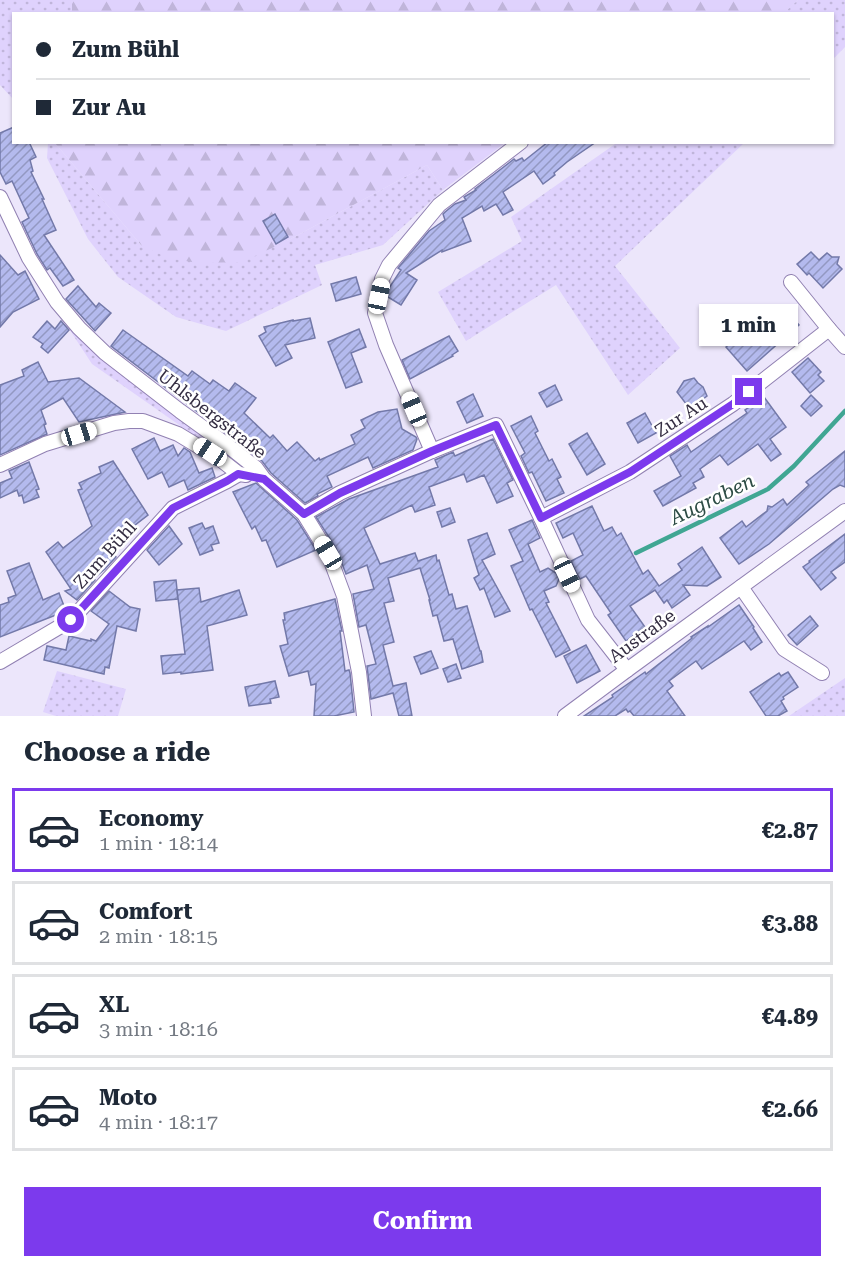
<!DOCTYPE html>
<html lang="en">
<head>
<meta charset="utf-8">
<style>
  :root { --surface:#fff; --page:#f2f2f3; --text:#1f2937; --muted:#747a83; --line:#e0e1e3; --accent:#7c3aed }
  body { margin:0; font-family:"Roboto Serif",serif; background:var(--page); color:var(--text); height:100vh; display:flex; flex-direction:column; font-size:22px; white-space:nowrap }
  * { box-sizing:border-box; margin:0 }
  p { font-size:20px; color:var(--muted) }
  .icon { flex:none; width:33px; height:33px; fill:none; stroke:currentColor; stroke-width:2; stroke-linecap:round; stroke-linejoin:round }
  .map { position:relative; height:716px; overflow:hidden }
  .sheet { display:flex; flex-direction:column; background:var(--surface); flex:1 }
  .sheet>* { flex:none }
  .banner { position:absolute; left:12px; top:12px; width:822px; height:132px; border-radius:0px; box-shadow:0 2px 4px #0004; display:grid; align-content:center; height:132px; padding:0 24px; background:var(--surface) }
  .end { position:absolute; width:27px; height:27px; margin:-14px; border:8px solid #7c3aed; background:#fff; box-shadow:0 0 0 3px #fff }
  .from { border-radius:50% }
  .bubble { position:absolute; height:42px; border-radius:0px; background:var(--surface); box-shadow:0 2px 4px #0004; font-size:20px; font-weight:700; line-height:42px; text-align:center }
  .car { position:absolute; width:18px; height:36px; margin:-18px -9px; border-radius:8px; box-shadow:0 0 4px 2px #0007; background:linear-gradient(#fff 24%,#345 0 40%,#fff 0 76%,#345 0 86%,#fff 0) }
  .banner b { display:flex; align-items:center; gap:21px; height:57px; font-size:22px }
  .banner b+b { border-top:2px solid var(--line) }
  .banner i { width:15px; height:15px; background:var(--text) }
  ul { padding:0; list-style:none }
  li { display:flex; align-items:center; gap:18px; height:84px; margin:0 12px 9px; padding:0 12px; border:3px solid var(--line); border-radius:0px }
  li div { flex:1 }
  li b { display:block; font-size:22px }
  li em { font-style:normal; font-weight:700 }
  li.on { border-color:var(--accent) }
  li>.icon { width:54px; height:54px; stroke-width:1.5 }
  h2 { padding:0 24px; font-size:27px; line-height:72px }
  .cta { display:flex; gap:12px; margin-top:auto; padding:12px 24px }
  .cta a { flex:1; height:69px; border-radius:0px; background:var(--accent); color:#fff; font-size:24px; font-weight:700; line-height:69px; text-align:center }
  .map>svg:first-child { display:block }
  .grass { fill:url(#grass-dots) }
  .forest { fill:url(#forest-firs) }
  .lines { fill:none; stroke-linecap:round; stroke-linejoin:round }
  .stream { stroke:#40a693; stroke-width:4.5 }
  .building { fill:url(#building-hatch); stroke:#7379a9; stroke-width:1.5 }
  .street-casing { stroke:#9181b2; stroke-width:16 }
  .street { stroke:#fff; stroke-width:14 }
  .route { stroke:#7c3aed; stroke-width:8 }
  .labels { text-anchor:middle; stroke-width:5; stroke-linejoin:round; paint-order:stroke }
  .street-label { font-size:18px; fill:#342d42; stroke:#fff }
  .water-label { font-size:20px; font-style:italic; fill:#2d4c45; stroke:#fff }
</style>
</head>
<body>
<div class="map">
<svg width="845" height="716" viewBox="0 0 845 716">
  <defs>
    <pattern id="grass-dots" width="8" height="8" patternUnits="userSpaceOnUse" patternTransform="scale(1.5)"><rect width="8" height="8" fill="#dfd2fd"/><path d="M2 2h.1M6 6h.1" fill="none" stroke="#c0b5da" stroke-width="1.8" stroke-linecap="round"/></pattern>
    <pattern id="forest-firs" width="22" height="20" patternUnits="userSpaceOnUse" patternTransform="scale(1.5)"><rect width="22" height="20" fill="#dfd2fd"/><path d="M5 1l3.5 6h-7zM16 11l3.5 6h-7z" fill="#c0b5da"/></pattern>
    <pattern id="building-hatch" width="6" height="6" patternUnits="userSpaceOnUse" patternTransform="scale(1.5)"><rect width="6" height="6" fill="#b4baee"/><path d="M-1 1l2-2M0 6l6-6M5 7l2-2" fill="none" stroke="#9398c2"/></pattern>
  </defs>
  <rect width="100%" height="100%" fill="#ece6fb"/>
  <g class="grass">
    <path d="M0,0h72v13l-58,1 -1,85 -13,-14z"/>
    <path d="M798,0h47v47l-12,12 -1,-45 -49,-1z"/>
    <path d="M618,142l126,1 -129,123 65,82 -52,47 -72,-110 -90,56 -28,-49 84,-51 -11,-24z"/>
    <path d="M48,143h7l86,102 146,-4 140,-76 16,25 -60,55 -68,20 7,20 -96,46 -50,-14 -58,-40 -30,-38 -41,-81z"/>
    <path d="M62,318l31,34 30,24 84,60 27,24 1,4 -143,-100z"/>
    <path d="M57,671l69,18 -8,27h-62l-13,-4z"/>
    <path d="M845,678v38h-56z"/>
  </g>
  <g class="forest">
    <path d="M72,0h726l-15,14h-711z"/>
    <path d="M55,143h450l-62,47 -16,-25 -140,76 -45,21 -44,1 -30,-5 -27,-13z"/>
  </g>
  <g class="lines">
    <path class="stream" d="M636,553l132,-64 26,-23 51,-55"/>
  </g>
  <g class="building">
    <path d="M14,127v15h15l7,15 -6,3 3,11 -2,1 13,27h-2l14,31 -12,5 30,45 -11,6 -13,-18 -3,2 -10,-16 -15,-32 7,-4 -17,-37 -6,3 -6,-12v-39z"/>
    <path d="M548,142h48l-29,20 -13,11 1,2 -12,9 -9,-13 -31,21 10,18 -10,5 -7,-11 -12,7 -2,-5 -20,12 9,23 -29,11v-2l-36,23 11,7 -16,25 -13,-8 1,-9 12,-18 -3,-2 31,-37 16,-11 -2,-6 2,-2 10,-8 11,-4 -2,-3 12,-7 -1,-1 39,-30 2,2 6,-3 2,3z"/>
    <path d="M275,214l13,23 -12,7 -13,-23z"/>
    <path d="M811,252l8,8 8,-7 5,4h7l-2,7 5,5 -19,19 -14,-15 -2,2 -10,-11z"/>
    <path d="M0,255l18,20 7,-4 14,28 -26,13 -13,15z"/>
    <path d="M356,277l5,17 -25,7 -5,-17z"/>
    <path d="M78,286l18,21 3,-4 12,10 -16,18 -29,-32z"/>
    <path d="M783,307l16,18 -52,46 -21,-24 32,-27 5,6z"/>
    <path d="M310,318l5,20 -30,7 7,13 -16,8 -17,-30 7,-4 -2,-5 29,-7v1z"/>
    <path d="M47,321l8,8 6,-8 8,9 -21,23 -7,-6 2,-3 -10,-7z"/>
    <path d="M359,329l7,18 -15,6 11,29 -16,6 -18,-46z"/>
    <path d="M123,330l65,46 4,-5 18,13 3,-4 16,11 6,-8 21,15 -12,15 26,25 3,-3 14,16 10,-9 18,19 4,-3 1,2 35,-16 -4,-9 14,-7 -4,-8 17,-8 19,-3 5,20 14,8 1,2 -4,11 -40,18 -5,-11 -41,19 5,11 -15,7 1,2 -13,7 -34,-30 -9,-12 -151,-115z"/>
    <path d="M449,336l9,15 -6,4 1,1 -43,23 -8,-19z"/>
    <path d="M808,358l13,14 -3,3 6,6 -14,12 -18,-21z"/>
    <path d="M38,362l10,20 31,-4 46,34 -46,10 -16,-24 -22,12 5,14 -2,1 3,9 -47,21v-70l24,-9 -2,-6z"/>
    <path d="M694,378l4,5 5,4 4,9 -17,13 -13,-17 7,-11z"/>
    <path d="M555,385l7,15 -15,7 -8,-14z"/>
    <path d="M473,394l10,22 -16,7 -10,-21z"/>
    <path d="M811,395l11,11 -11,10 -10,-10z"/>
    <path d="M764,397l22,30 -16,12 11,15 -10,7 -13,-17 -30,21 -8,-10 -20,14 4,8 -11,6 3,5 -33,18 -9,-15 27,-15 -11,-20 17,-11 4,7 56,-39 -2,-3z"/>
    <path d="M645,413l11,20 -18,10 -11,-20z"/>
    <path d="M531,416l7,15 -3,2 14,28 3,-2 9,18 -4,2 7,14 -18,8 -14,-29 -3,1 -8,-17 4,-3 -14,-27z"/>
    <path d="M587,433l18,31 -18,11 -18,-31z"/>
    <path d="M154,438l6,13 13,-6 5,11 6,-8 6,4 9,21 13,-5 3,9 -27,13 -4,-10 -15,7 -7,-15 -14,7 -16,-30z"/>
    <path d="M493,439l20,41 -6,3 6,13 -16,7 -13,-28 -17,7 -3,-8 -35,13 6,18 -20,7 -3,-7 -48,23 16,36 35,-11 3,8 18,-6 1,6 2,-1 10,35 3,-1 4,15 11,-3 13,45h1l2,11 -21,7 -9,-30 -9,2 -7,-26 -4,1 -4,-16h1l-10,-32 -32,10 6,23 -10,2 10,39 -11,3 10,41 13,-3 6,33h-13l-6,-23 -22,6 -4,-33 9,-2 -10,-39 -7,2 -6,-33 21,-5 -7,-24 -21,9 -10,-26 -20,-31 33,-18 89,-32 -3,-7 18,-8 2,4z"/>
    <path d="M845,451v36l-5,-2 -7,4 -64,55 -30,20 -19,-26 22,-17 4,6 21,-16 1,-5 4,1 11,-8 4,6 22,-20 -3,-3z"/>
    <path d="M113,461l35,54 -40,31 8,11 -11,12 -12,10 2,1 -18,20 -12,-9 6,-2 -25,-37 12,-10 5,6 29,-22 -14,-36 4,-1 -3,-6 22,-10 -2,-6z"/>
    <path d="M29,462l10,27 -3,1 3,7 -15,6 -2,-8 -3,1 -2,-6 -17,8v-15l12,-5 -3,-7z"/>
    <path d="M256,483l41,37 19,30 -39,17 -11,-27 -4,1 -7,-15 -3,3 -19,-37z"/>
    <path d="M592,506l12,25 8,-4 5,9 4,-3 22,41 5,-4 11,16 23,-16 -4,-6 24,-17 19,30 -14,9 -24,-1 7,10 -18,13 -5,-8 -3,3 -9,-13 -25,16 15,21 -19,14 -18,-26 3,-2 -25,-37 -6,3 -4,-7 -5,-11 12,-6 -10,-22 -10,5 -7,-15z"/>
    <path d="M450,508l5,14 -13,5 -5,-15z"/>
    <path d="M532,520l8,18 -12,6 12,28 8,-4 8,5 3,6 -3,7 -12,5 5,11 -3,1 24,47 -14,7 -24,-48 -2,1 -19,-44 12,-5 -14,-31z"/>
    <path d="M202,523l3,6 8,-3 6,17 -8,2 2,5 -13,5 -11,-27z"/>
    <path d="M169,526l13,18 -23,21 -12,-15z"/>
    <path d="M487,533l8,21 -13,6 28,51 -15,6 -11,-29 -4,2 -6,-12 5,-3 -11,-35z"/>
    <path d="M845,534v28l-14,10 5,6 -15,12 -18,-23 7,-5 -1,-1z"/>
    <path d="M29,563l14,37 16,-7 7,18 -66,26v-32l9,-3 -1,-4 8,-3 -9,-24z"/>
    <path d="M176,580l2,19 -22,2 -2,-19z"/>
    <path d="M199,588l2,14 38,-12 8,25 -40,11 6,44 -32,4v-2l-18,2 -2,-18 24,-2 -8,-64z"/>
    <path d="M109,591l21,16 10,2 -4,22 -19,-5 -8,42 -4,-1 -1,7 -60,-14 3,-14 19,4 3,-14 22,5v-2l5,2 13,-17 -18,-13z"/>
    <path d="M335,599l7,32h-2l5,40 4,-1 1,3 4,39 -20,4h-20l2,-32 -5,1 -3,-14 -19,5 -9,-30 8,-2 -5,-24h2l-1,-7z"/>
    <path d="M739,605l15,22 -1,1 9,14 -11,8 -7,-9 -42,28 -6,-8 -27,20 4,5 -6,5 18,25h-51l-4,-5 -2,1 -2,-3 -11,7h-31l29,-19 -1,-2 33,-23 1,2 46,-36 -1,-1 17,-11v1z"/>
    <path d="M810,616l8,10 -21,19 -9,-10z"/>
    <path d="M586,645l14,26 -23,12 -13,-27z"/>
    <path d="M431,651l7,17 -17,6 -7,-17z"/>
    <path d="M456,664l5,14 -13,4 -5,-13z"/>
    <path d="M788,672l10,15 -15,10 1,2 -3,2 6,10 -9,5h-12l-16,-24 29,-19 2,3z"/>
    <path d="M275,681l4,16 -9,2 1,4 -22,3 -4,-19z"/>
  </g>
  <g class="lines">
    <g class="street-casing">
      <g id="street">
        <path d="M0,197l29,61 28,44 22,26 26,25 75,58 47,34 29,23 8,11 40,35 24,39 16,43 15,76 5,44"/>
        <path d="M791,282l38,47 16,18"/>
        <path d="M432,451l-46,-106 -11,-32 7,-34 7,-14 50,-60 82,-63"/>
        <path d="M0,465l45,-21 69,-21 15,-2h14l35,13 43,26 18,14 7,1"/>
        <path d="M304,514l36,-21 92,-42 64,-26 45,93 47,102 39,50"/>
        <path d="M541,518l89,-46 103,-68 96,-75"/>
        <path d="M741,587l43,62 38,24"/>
        <path d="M0,662l71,-42 102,-112 54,-27 12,-7"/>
        <path d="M565,716l62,-46 218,-159"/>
      </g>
    </g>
    <use href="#street" class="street"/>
  </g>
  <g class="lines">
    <path class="route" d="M71,620l102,-112 54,-27 11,-7 26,5 40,35 36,-21 92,-42 64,-26 45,93 89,-46 103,-68 16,-12"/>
  </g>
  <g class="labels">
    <g class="street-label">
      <text transform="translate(212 414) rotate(38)" y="6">Uhlsbergstraße</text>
      <text transform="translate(681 417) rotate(-33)" y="6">Zur Au</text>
      <text transform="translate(105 555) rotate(-48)" y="6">Zum Bühl</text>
      <text transform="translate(642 636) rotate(-36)" y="6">Austraße</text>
    </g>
    <g class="water-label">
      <text transform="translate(712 499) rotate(-26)" y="7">Augraben</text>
    </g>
  </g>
</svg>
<i class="end from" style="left:71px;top:620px"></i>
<i class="end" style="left:749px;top:392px"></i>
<div class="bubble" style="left:699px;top:304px;width:99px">1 min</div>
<i class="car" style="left:379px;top:296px;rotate:12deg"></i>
<i class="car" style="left:414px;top:409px;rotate:337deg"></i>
<i class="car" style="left:79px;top:434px;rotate:73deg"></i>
<i class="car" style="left:210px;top:452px;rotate:303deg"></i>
<i class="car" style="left:328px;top:553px;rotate:329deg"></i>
<i class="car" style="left:567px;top:575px;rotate:155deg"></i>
<div class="banner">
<b><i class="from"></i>Zum Bühl</b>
<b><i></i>Zur Au</b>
</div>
</div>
<section class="sheet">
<h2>Choose a ride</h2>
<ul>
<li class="on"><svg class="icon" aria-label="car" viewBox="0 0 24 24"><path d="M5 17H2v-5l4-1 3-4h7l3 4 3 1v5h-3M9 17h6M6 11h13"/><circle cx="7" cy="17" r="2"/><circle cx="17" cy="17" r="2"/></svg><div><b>Economy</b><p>1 min · 18:14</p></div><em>€2.87</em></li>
<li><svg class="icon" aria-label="car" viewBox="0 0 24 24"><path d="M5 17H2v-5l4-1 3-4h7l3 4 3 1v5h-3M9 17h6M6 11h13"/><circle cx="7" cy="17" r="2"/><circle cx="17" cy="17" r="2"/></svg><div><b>Comfort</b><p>2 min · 18:15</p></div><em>€3.88</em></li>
<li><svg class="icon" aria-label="car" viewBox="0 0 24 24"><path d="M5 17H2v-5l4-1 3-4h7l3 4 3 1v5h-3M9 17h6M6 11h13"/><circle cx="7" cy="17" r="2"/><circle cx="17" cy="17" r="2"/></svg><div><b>XL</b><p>3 min · 18:16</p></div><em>€4.89</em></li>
<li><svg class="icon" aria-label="car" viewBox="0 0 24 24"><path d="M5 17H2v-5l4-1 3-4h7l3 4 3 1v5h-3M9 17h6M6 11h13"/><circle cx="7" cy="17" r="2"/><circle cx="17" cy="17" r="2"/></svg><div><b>Moto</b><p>4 min · 18:17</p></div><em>€2.66</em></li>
</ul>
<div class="cta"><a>Confirm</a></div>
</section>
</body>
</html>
